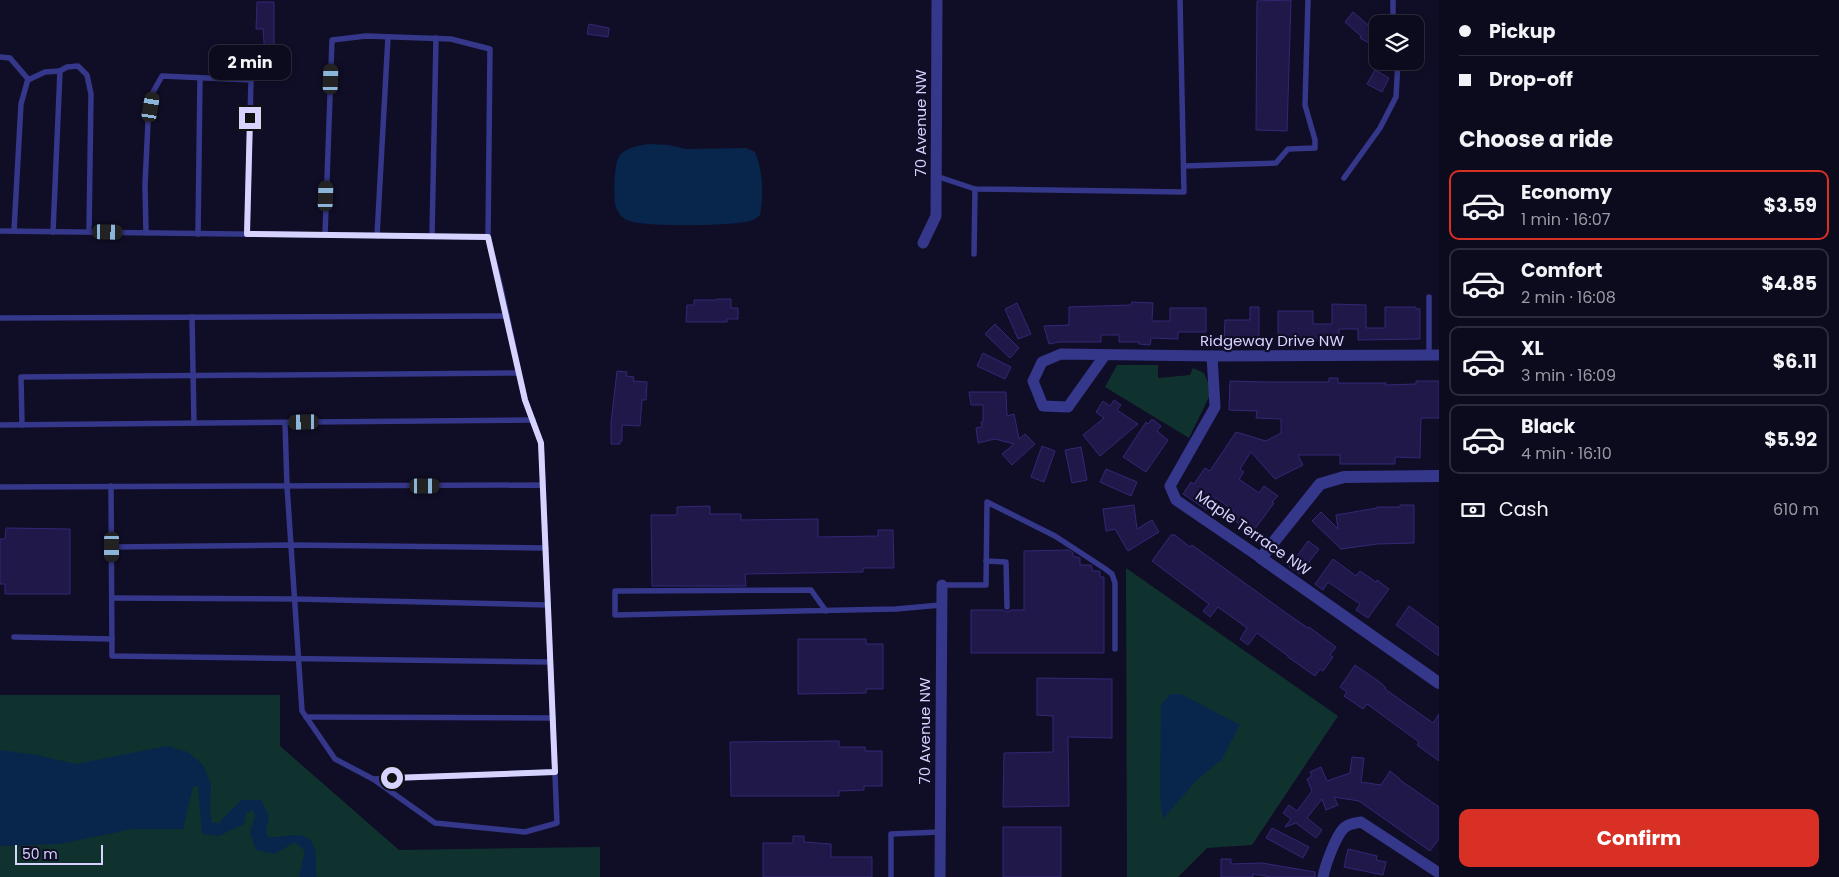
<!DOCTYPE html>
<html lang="en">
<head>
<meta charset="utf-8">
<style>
  :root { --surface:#0c0a1d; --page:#1a182a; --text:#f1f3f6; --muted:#9a9aa4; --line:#2c2b3b; --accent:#d93025 }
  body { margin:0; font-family:Poppins,sans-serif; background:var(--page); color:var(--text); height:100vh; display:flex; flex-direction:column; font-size:19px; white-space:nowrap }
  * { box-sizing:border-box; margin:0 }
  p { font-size:16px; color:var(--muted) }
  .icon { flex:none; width:28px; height:28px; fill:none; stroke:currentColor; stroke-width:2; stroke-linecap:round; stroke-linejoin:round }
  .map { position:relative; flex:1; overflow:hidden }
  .details { display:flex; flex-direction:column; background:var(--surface); width:400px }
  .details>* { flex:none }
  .top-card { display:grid; align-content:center; height:110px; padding:0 20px; background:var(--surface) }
  .tools { position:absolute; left:1369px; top:15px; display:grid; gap:10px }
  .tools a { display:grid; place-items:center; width:55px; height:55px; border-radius:10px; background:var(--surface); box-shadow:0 2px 8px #0003,0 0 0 1px var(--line); font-size:25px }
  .scale { position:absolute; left:15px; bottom:12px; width:88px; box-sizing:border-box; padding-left:5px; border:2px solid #d6d3ff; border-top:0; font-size:14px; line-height:18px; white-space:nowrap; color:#d6d3ff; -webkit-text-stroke:4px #100d27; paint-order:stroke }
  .end { position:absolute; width:22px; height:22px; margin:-11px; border:6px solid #d6d3ff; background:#111; box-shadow:0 0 0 2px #111 }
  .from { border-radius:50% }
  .bubble { position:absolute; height:35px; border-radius:10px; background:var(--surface); box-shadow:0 2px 8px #0003,0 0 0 1px var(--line); font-size:16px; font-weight:700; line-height:35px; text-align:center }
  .car { position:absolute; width:15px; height:30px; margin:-15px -8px; border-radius:6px; box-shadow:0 0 4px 1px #0007; background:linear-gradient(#222 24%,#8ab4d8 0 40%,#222 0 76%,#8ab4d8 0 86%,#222 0) }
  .top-card b { display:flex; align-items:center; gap:18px; height:48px; font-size:19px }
  .top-card b+b { border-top:1px solid var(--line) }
  .top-card i { width:12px; height:12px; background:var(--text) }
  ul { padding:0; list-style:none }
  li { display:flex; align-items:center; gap:15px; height:70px; margin:0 10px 8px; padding:0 10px; border:2px solid var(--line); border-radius:10px }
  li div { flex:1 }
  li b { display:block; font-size:19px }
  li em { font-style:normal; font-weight:700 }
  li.current { border-color:var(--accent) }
  li>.icon { width:45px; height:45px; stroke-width:1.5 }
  h2 { padding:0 20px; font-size:22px; line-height:60px }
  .pay { display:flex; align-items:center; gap:12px; height:55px; padding:0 20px; font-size:19px }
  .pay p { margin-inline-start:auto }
  .action { display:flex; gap:10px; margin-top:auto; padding:10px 20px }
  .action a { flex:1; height:58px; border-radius:10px; background:var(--accent); color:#fff; font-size:20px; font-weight:700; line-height:58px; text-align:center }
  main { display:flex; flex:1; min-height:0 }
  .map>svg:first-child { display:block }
  .green { fill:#10322e }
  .water { fill:#08254b }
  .building { fill:#1f1849; stroke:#332877 }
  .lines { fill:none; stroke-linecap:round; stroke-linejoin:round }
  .service { stroke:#35378a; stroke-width:5.5 }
  .minor { stroke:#35378a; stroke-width:11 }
  .tertiary { stroke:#35378a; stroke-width:12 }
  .route { stroke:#d6d3ff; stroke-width:6 }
  .labels { text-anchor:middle; stroke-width:4.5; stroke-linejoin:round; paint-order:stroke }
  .street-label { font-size:15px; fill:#d6d3ff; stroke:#100d27 }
</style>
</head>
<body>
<main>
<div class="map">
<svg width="1439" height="877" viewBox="0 0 1439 877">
  <rect width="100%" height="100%" fill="#100d27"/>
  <g class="green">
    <path d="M1117,365h41v13l32,-3 3,-7 11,5 5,12 1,10 -21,43 -84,-51z"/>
    <path d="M1126,568l212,148 -86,129 -45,3 -29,29h-51z"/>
    <path d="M0,695h280v51l119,104 201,-3v30h-600z"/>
  </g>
  <g class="water">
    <path d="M648,144l21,1 17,4 60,-1 9,4c8,19 9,43 5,63 -3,2 -6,5 -10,6 -16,5 -114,7 -125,-2 -4,-2 -8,-8 -9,-12 -3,-8 -2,-46 4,-52 8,-8 17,-9 28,-11z"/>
    <path d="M1170,694h11l59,31 -18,34 -27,23 -32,37 -3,-22 1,-92z"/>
    <path d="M167,746l21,6 15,13 8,19 -1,28 2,11h7l12,-13 11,-10h19l8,16 -3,16 2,5c14,2 43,-11 47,13 2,9 -1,18 2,27h-18l6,-26 -10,-9 -20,12 -19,-4 -6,-17 5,-17 -2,-6 -7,3 -2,11 -25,12 -17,-2 -4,-48 -5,1 -10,42h-51l-72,15 -60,2v-96l36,5 40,9z"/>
  </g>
  <g class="building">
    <path d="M1291,0l-4,131 -31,-1 1,-129z"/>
    <path d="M257,2h17v53h-9l-2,-26h-7z"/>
    <path d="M1353,12l15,13 10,5v18l-18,-10 1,-2 -16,-14z"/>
    <path d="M589,24l20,4 -1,9 -21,-3z"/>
    <path d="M1375,70l14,8 -7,14 -15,-8z"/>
    <path d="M717,299h14v9h7v11h-11v3h-41l1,-17h7v-5h23z"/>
    <path d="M1132,302l21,1 -1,18h18v-13h36v24h-28v7l-27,-1 -1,7 -11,-1v-2h-20v-7h-18v7h-42l-10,2 -5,-18 25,-1v-18l62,-2z"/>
    <path d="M1017,303l14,31 -13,5 -13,-30z"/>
    <path d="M1332,304l34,1v23h19v-21h31v2h4v30l-62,1v-11h-19v12h-14v-3h-47v-27h35v13h19z"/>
    <path d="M1250,307h9v36h-35l1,-23h25z"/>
    <path d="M995,324l24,24 -9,10 -25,-24z"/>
    <path d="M983,353l28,14 -6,12 -28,-13z"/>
    <path d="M617,371l10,1 -1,4 8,1 -1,4 14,1 -1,18h-4l-2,26 -18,-1v16h-2v3h-9v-21z"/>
    <path d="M1329,378h9v5h48l-1,2 31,-1v-3h23v37h-18l-1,40 -25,-1v7h-55v-9h-42l5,10 -28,14 -24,-27 -11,17 4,3 -5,7 20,14 5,-7 14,10 -6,6 2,1 -22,30 -22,-16 4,-6 -18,-13 -9,12 -24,-16 8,-12 3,2 11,-16 5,3 26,-39 30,9 15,-8v-14l-25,-1 1,-7 -28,-1 1,-29 36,1h63z"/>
    <path d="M969,392h37l1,24 7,-2 5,25 6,-5 10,10 -23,21 -10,-11 12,-10 -19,-5 -17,4 -2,-15 6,-1 -1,-5h2v-17h-12z"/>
    <path d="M1114,400l7,5 -4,5 21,14 -38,32 -17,-21 21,-17 -8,-6 7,-11 7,5z"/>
    <path d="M1152,419l9,7 -4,5 11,9 -22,32 -23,-15 23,-35 2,2z"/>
    <path d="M1042,446l13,5 -11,31 -13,-5z"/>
    <path d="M1081,447l6,33 -15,3 -7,-33z"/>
    <path d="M1106,469l31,13 -6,14 -31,-14z"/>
    <path d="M1134,505l3,24 15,-9 7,12 -31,19 -13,-22 -9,2 -3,-22z"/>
    <path d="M1400,505h14v38l-37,1 -36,5 -29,-28 9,-9 17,17 -2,-14 41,-7v-1h23z"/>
    <path d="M710,506v8h31v6l77,-1v18l60,-1v-6h15l1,38h-31v4l-118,2 1,12h-94l-1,-71h26v-8z"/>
    <path d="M6,528l64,1v65h-65v-10h-5v-45h5z"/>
    <path d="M1171,535h4l15,12 2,-2 97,70 19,13 1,-1 27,20 -6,8 3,2 -10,14 -3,-2 -5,7 -27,-19v-1l-31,-23 -9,12 -8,-6 7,-11 -29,-21 -8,10 -7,-6 6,-7 -57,-43z"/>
    <path d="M1308,541l11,8 -19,25 -11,-7z"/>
    <path d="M1069,550l4,3v3l7,2v7h11l2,6h7v6h4v76h-133v-43h32l4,2 4,-2h13v-59z"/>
    <path d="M1333,559l23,17 4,-5 16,11 1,-2 12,9 -21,29 -12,-8 4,-6 -32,-22 -5,8 -8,-6z"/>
    <path d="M1409,606l30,22v28l-43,-31z"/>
    <path d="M798,639h68v5h17v45h-17v4l-68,1z"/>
    <path d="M1355,665l26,18 5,5 -1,1 48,34 6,-9v47l-22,-16 2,-3 -52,-38 -4,5 -19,-13 3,-4 -7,-5z"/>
    <path d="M1037,678l75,1v59l-44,-1 1,69 -66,1 1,-54 49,-1v-36l-16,-1z"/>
    <path d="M839,741v6h26v4h17v35h-18v4l-25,1v5h-108l-1,-54z"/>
    <path d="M1352,757l12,1 -3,24 20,3 9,-14 10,8v1l39,27v32l-9,12 -71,-50 -25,-4 4,8 -12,5 -4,-11 -15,19 15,12 -6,8 -20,-15 -11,4 6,-8 -8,-6 6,-8 8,6 15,-20 -5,-12 5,-3 -2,-4 11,-5 6,14 23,-8z"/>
    <rect x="1003" y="827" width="58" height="50"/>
    <path d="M1272,828l37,19 -6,11 -37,-20z"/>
    <path d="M793,836h11v6l27,2v13h41v20h-109v-34h30z"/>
    <path d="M1348,849l29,7 -1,4 10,2 -3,13 -39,-8z"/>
    <path d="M1221,859h10v5l31,-1 53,9v5h-44l-18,-3v3h-32z"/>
  </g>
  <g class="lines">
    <g class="service">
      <path d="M1393,0v24"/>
      <path d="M0,57l10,1 18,21 -7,25 -7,127"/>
      <path d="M28,80l17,-8 15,-1"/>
      <path d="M1184,166l92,-3 12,-14 27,-1v-8l-10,-35 3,-105"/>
      <path d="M936,176l39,13 209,3 -4,-192"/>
      <path d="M1344,178l36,-50 16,-31 2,-36"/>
      <path d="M0,231l488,6 13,51 24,112 16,43 2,42"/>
      <path d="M53,232l7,-161 7,-4 11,-1 9,9 4,19 -2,138"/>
      <path d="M146,233l-1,-48 3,-63 5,-30 9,-16 89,4 -4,154"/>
      <path d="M198,234l2,-156"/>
      <path d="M325,235l7,-195 34,-4 85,3 39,10 -2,188"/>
      <path d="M377,236l11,-199"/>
      <path d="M432,236l4,-198"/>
      <path d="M974,254l1,-65"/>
      <path d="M1429,297v58"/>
      <path d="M192,317l2,106"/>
      <path d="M0,318l507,-2"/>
      <path d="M0,425l533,-5"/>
      <path d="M22,425l-1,-48 498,-4"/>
      <path d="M111,486l1,170 438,6"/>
      <path d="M0,487c181,-1 362,-1 543,-2l14,338 -32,9 -90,-9 -62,-44 -38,-20 -33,-48 -15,-225 -2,-63"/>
      <path d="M112,547l179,-2 255,3"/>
      <path d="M986,561l20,1 1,45"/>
      <path d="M942,585h44l1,-83 68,34 49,32 8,6 3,9v66"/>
      <path d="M112,598l182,1 254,6"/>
      <path d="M826,611l-15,-21 -196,1v24l281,-6 45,-4"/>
      <path d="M14,637l98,2"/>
      <path d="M306,717l247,1"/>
      <path d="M373,779l182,-7"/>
      <path d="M891,877v-43l49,-2"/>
    </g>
    <g class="minor">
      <path d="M923,243l13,-27 1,-216"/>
      <path d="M1105,355l-37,52 -25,-1 -10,-25 9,-19 19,-8 151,2 227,-1"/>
      <path d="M1212,356l3,51 -45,79 6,14 85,58"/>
      <path d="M940,877l2,-292"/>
      <path d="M1323,877c2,-11 12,-39 20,-48 4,-5 12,-6 18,-7l78,51"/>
    </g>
    <path class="tertiary" d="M1439,476l-95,1 -24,7 -59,74 178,125"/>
  </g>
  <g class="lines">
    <path class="route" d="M250,118l-3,116 241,3 37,163 16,43 14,329 -163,6"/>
  </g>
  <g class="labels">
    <g class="street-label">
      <text transform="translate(921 123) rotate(-90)" y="5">70 Avenue NW</text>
      <text x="1272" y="346">Ridgeway Drive NW</text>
      <text transform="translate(1253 533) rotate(35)" y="5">Maple Terrace NW</text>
      <text transform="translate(925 731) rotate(-90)" y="5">70 Avenue NW</text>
    </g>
  </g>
</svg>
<div class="tools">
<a><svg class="icon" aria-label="layers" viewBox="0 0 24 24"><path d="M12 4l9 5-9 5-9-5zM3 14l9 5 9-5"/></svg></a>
</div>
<div class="scale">50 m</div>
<i class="end from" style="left:392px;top:778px"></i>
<i class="end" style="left:250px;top:118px"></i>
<div class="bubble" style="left:209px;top:45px;width:82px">2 min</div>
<i class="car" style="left:331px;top:79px;rotate:2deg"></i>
<i class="car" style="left:151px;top:107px;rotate:10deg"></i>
<i class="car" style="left:326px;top:196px;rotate:2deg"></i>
<i class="car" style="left:108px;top:232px;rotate:91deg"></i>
<i class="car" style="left:304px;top:422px;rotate:269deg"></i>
<i class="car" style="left:425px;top:486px;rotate:90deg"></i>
<i class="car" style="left:112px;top:547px;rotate:180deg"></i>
</div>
<section class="details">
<div class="top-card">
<b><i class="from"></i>Pickup</b>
<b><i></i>Drop-off</b>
</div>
<h2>Choose a ride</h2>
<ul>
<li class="current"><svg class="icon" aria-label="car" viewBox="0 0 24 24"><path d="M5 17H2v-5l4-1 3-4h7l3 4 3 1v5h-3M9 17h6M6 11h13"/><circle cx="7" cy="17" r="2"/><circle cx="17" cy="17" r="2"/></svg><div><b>Economy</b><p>1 min · 16:07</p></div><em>$3.59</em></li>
<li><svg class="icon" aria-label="car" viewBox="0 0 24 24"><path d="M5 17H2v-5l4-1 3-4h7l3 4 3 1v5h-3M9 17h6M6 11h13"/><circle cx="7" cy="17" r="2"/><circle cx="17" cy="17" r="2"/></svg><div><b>Comfort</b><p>2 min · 16:08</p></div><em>$4.85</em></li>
<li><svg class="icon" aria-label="car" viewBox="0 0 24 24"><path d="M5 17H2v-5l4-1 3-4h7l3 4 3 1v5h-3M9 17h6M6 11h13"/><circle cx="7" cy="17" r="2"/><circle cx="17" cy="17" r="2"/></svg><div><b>XL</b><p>3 min · 16:09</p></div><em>$6.11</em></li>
<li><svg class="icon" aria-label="car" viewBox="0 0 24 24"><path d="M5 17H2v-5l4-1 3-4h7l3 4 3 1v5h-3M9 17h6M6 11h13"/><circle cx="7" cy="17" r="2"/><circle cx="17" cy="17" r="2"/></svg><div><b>Black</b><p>4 min · 16:10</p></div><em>$5.92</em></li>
</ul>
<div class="pay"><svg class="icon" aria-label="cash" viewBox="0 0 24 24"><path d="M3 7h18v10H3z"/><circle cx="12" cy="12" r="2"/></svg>Cash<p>610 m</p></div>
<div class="action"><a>Confirm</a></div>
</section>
</main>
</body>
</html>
